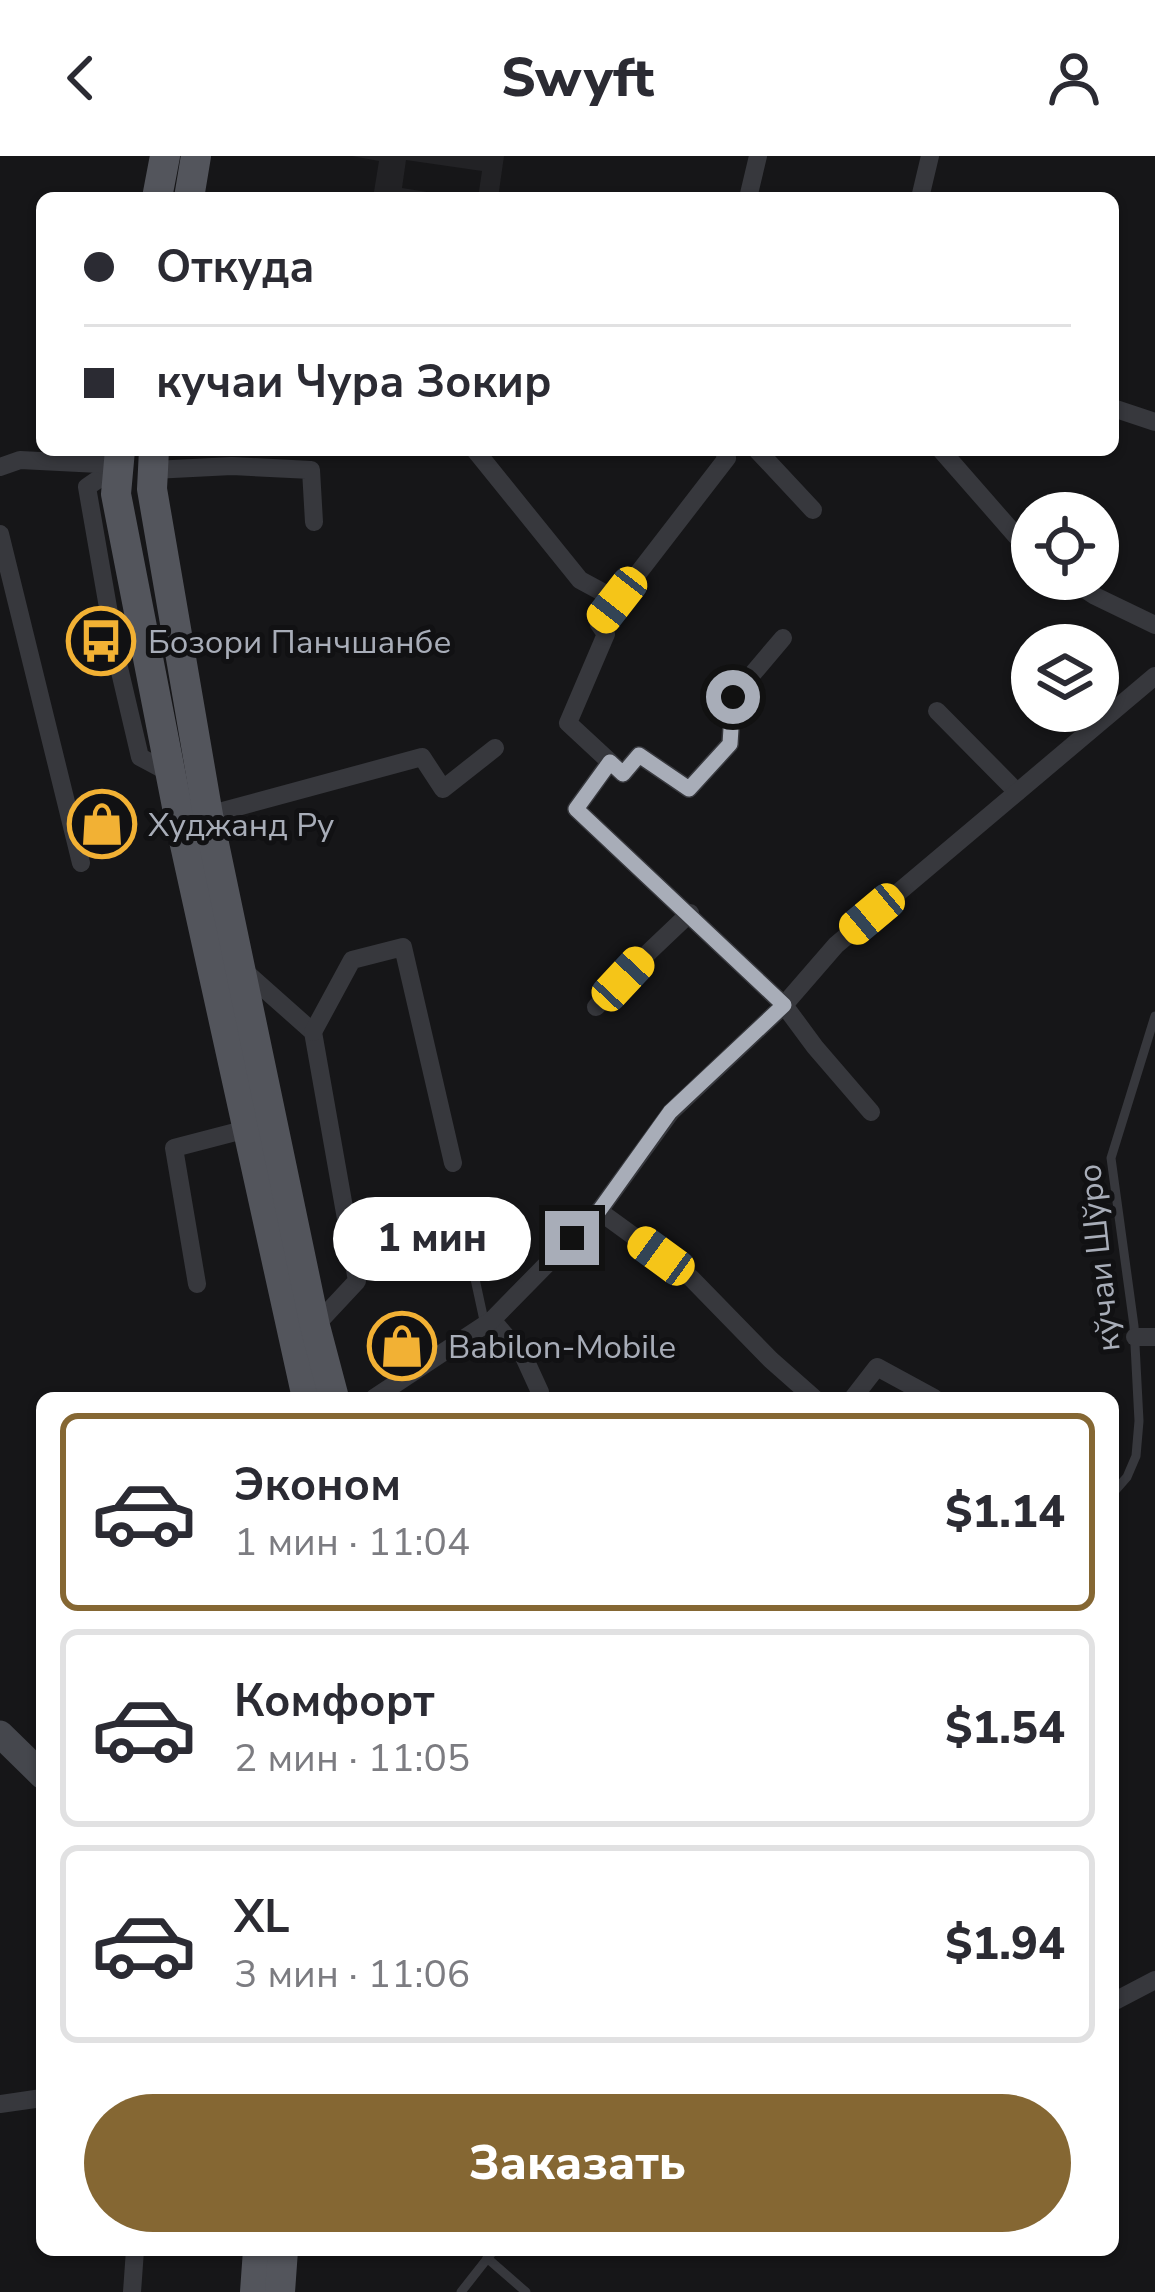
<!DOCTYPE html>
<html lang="ru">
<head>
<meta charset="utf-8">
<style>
  :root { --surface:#fff; --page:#f2f2f3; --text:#2b2b33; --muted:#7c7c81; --line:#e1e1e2; --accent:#856733 }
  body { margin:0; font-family:"Nunito Sans",sans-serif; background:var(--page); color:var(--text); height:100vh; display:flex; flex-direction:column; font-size:45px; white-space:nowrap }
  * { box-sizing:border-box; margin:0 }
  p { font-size:39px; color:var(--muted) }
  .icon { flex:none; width:66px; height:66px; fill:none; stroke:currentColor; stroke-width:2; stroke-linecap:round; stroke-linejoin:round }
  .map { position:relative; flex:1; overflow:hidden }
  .sheet { position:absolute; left:36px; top:1236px; width:1083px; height:864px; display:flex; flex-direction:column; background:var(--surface); border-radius:18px; box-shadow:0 3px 9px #0004 }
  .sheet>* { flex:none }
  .top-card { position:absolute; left:36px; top:36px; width:1083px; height:264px; border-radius:18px; box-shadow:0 3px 9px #0004; display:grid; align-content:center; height:264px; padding:0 48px; background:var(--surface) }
  .buttons { position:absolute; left:1011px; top:336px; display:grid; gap:24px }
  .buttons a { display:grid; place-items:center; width:108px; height:108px; border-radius:50%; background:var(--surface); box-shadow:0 3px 9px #0004; font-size:60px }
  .end { position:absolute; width:54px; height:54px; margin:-27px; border:15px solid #a8adb8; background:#111; box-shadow:0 0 0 6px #111 }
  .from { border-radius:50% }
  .bubble { position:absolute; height:84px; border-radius:42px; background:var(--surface); box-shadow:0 3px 9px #0004; font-size:39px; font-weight:800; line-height:84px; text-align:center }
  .car { position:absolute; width:36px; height:72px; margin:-36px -18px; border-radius:15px; box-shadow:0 0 9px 3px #0007; background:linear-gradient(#f5c518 24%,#345 0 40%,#f5c518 0 76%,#345 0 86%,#f5c518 0) }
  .top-card b { display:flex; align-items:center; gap:42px; height:114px; font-size:45px }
  .top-card b+b { border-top:3px solid var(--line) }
  .top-card i { width:30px; height:30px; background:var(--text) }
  ul { padding:21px 0 0; list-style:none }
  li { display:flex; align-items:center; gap:36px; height:198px; margin:0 24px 18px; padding:0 24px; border:6px solid var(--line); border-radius:18px }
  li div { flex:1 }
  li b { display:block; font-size:45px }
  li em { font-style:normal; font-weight:800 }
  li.active { border-color:var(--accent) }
  li>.icon { width:108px; height:108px; stroke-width:1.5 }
  .cta { display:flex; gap:24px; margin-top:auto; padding:24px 48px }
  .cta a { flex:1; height:138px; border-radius:72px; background:var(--accent); color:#fff; font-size:48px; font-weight:800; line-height:138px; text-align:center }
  header { display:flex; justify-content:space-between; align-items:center; height:156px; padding:0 48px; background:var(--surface); font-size:54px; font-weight:800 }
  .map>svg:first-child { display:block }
  .built { fill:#222225 }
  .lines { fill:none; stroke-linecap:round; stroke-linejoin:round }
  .service { stroke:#37383d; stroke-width:9 }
  .minor { stroke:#37383d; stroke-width:18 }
  .secondary { stroke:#45474d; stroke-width:27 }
  .primary { stroke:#53555c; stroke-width:30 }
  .route { stroke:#a8adb8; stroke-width:15 }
  .labels { text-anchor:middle; stroke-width:10; stroke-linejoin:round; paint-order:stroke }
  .poi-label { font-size:33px; fill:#a8adb8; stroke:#111113; text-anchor:start }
  .street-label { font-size:33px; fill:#a8adb8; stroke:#111113 }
</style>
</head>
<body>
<header><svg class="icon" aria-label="back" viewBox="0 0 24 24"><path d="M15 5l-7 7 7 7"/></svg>Swyft<svg class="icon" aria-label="person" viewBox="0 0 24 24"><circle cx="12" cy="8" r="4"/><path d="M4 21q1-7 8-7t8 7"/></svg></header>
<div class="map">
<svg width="1155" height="2136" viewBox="0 0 1155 2136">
  <rect width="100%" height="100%" fill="#161618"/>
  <path class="built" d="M352,0h152l-6,42h-20l4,-27 -76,-11 -4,28 62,10h-91l6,-37z"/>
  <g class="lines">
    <g class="service">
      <path d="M459,1049l26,120"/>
      <path d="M1113,1337l14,-16 9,-21 3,-35 -5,-95 -23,-168 44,-142"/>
      <path d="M487,2102l39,34"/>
      <path d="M461,2136l33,-42"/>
    </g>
    <g class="minor">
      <path d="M748,42l10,-42"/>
      <path d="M920,42l10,-42"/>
      <path d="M1113,252l42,14"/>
      <path d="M475,294l105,130 37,20"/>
      <path d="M723,294l4,8 -128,166 7,10 -38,89 55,51 16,-19 50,34 41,-45 3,-47 50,-59"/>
      <path d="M757,294l56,60"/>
      <path d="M941,294l91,104"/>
      <path d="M119,309l-32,22 30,172 23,98 30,16"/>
      <path d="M0,311l20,-7 99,5"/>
      <path d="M153,314l79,-4 79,4 3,52"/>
      <path d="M0,378l81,329"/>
      <path d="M1069,423l26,17 60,29"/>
      <path d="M937,555l80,81"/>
      <path d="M610,606l-34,47 208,196 31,42 56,65"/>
      <path d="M208,659l214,-58 21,32 52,-41"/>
      <path d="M242,813l71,63 44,249 -42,45"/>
      <path d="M596,851l54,-56 40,-38"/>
      <path d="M313,876l39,-72 51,-13 50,216"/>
      <path d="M599,1055l92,67 80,82 43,38"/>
      <path d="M197,1128l-23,-136 73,-19"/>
      <path d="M492,1164l32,37 16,35 -1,6"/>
      <path d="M1135,1181h20"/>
      <path d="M374,1242l118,-78 107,-109 72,-99 113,-107 52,-60 319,-269"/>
      <path d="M853,1242l24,-31 57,31"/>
      <path d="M1113,1846l42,-22"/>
      <path d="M0,1948l42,-6"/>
      <path d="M132,2136l3,-42"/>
    </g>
    <path class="secondary" d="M0,1578l42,41"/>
    <g class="primary">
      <path d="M157,42l8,-42"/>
      <path d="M189,42l7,-42"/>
      <path d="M120,294l-4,44 64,328 127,576"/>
      <path d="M154,294l-2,39 56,326 107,511 19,72"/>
      <path d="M255,2136l3,-42"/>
      <path d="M280,2136l3,-42"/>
    </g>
  </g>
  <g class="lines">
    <path class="route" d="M572,1082l27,-27 71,-99 114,-107 -208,-196 34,-47 13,12 16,-19 50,34 41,-45 3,-47"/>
  </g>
  <defs>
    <g id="bus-ring" transform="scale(3.45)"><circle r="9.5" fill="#111113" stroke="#f2b134" stroke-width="1.5"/><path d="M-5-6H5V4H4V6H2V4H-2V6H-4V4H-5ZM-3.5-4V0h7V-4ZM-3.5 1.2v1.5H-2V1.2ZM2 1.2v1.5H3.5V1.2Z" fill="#f2b134"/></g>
    <g id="shop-ring" transform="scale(3.45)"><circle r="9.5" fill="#111113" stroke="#f2b134" stroke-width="1.5"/><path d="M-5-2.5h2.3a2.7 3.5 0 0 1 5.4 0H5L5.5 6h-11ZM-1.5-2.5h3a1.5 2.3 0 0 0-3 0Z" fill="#f2b134"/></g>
  </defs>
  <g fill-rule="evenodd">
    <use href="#bus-ring" x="101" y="485"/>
    <use href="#shop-ring" x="102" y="668"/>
    <use href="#shop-ring" x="402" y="1190"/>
  </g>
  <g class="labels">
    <g class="poi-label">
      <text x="148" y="497">Бозори Панчшанбе</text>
      <text x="148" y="680">Худжанд Ру</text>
      <text x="448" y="1202">Babilon-Mobile</text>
    </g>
    <g class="street-label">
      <text transform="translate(1098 1102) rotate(-96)" y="12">кўчаи Шўро</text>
    </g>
  </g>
</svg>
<div class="buttons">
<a><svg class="icon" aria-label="locate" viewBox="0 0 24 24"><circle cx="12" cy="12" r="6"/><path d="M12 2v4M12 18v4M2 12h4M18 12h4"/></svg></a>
<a><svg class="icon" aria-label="layers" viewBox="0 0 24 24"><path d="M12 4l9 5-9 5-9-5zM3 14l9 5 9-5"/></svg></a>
</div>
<i class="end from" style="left:733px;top:541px"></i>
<i class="end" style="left:572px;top:1082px"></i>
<div class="bubble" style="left:333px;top:1041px;width:198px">1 мин</div>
<i class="car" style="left:617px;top:444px;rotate:218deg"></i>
<i class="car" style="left:872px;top:758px;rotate:230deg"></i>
<i class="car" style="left:623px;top:823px;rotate:43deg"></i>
<i class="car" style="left:661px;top:1100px;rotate:306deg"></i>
<div class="top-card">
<b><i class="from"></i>Откуда</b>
<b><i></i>кучаи Чура Зокир</b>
</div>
<section class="sheet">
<ul>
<li class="active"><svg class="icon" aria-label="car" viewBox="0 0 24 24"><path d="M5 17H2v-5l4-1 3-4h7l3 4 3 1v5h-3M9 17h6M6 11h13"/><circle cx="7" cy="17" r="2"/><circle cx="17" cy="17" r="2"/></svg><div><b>Эконом</b><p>1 мин · 11:04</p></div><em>$1.14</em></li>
<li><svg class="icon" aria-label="car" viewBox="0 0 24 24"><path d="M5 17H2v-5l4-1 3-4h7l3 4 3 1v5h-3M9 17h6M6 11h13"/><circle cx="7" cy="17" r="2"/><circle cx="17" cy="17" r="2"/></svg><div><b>Комфорт</b><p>2 мин · 11:05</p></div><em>$1.54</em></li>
<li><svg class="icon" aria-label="car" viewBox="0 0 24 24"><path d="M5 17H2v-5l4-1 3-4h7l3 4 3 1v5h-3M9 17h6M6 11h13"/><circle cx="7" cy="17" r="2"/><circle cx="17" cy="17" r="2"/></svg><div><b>XL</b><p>3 мин · 11:06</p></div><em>$1.94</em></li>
</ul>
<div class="cta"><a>Заказать</a></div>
</section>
</div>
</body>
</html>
